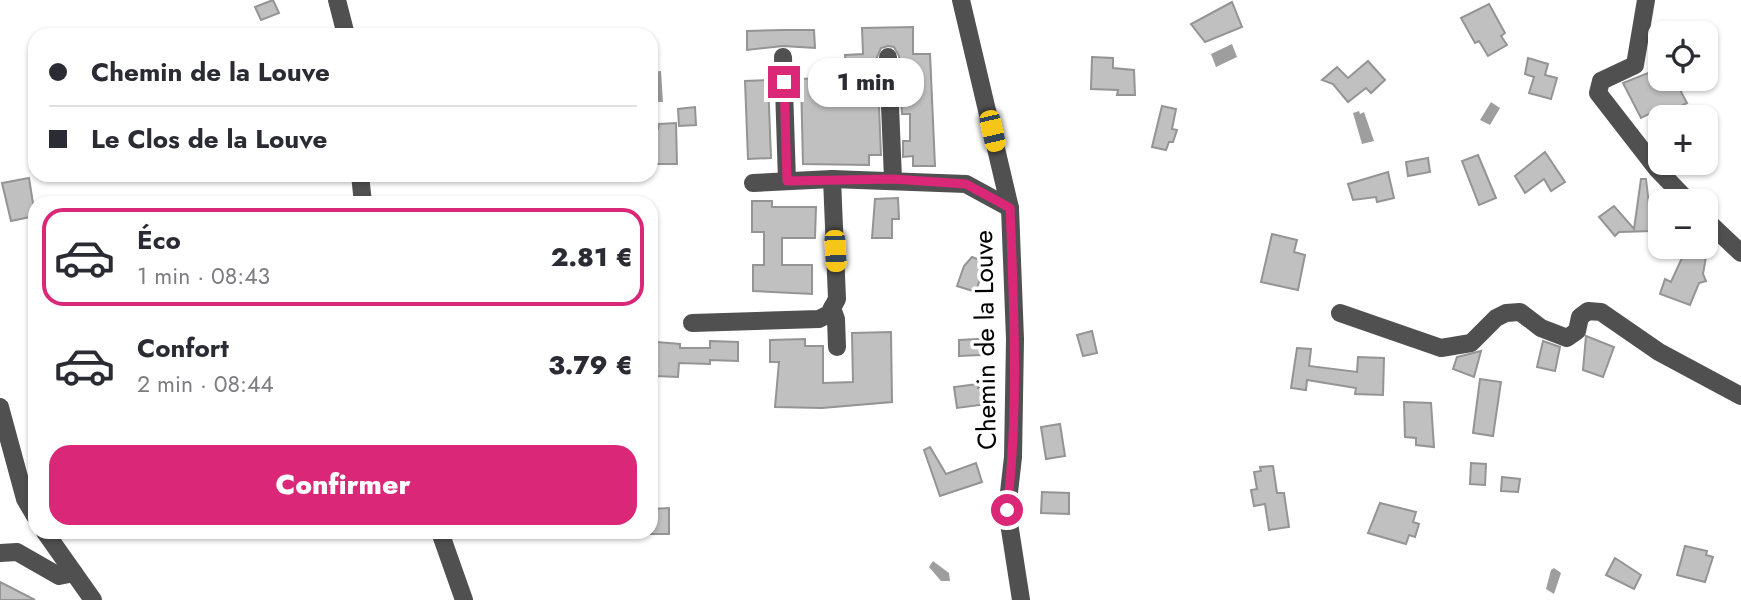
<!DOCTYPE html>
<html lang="fr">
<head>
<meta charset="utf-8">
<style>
  :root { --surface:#fff; --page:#f2f2f3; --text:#2b2b33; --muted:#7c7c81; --line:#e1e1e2; --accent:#db2777 }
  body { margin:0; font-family:Jost,sans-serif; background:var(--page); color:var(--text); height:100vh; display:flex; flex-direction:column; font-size:26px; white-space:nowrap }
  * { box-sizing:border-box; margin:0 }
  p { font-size:23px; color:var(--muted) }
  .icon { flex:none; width:38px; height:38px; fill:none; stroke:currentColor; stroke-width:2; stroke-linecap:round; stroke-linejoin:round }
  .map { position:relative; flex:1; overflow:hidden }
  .sheet { position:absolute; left:28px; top:196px; width:630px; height:343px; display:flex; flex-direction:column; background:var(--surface); border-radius:21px; box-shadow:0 2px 5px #0004 }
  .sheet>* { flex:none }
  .banner { position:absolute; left:28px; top:28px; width:630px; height:154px; border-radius:21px; box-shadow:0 2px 5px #0004; display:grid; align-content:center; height:154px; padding:0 21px; background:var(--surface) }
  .fabs { position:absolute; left:1648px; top:21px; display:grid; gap:14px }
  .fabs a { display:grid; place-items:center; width:70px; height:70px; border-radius:14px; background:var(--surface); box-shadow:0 2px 5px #0004; font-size:35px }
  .end { position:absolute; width:32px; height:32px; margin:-16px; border:9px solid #db2777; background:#fff; box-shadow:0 0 0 4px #fff }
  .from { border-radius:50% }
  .bubble { position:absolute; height:49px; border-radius:21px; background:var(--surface); box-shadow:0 2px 5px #0004; font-size:23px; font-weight:800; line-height:49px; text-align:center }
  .car { position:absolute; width:21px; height:42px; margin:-21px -10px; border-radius:9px; box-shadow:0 0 5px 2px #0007; background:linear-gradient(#f5c518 24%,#345 0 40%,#f5c518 0 76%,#345 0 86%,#f5c518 0) }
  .banner b { display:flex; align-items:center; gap:24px; height:66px; font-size:26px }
  .banner b+b { border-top:2px solid var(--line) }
  .banner i { width:18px; height:18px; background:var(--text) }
  ul { padding:12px 0 0; list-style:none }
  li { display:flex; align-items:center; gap:21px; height:98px; margin:0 14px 10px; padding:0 7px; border:4px solid transparent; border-radius:21px }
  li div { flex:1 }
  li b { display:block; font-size:26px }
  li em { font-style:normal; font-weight:800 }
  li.selected { border-color:var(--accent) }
  li>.icon { width:63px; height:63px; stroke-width:1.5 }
  .cta { display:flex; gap:14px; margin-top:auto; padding:14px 21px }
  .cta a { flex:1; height:80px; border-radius:21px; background:var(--accent); color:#fff; font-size:28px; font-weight:800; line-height:80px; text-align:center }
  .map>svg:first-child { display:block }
  .water { fill:#9e9e9e }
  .building { fill:#c0c0c0; stroke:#949494; stroke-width:2 }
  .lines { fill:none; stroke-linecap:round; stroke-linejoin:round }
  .minor { stroke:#505050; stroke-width:18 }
  .route { stroke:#db2777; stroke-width:9 }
  .labels { text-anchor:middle; stroke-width:7; stroke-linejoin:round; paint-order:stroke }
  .street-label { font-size:26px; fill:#000; stroke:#fff }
</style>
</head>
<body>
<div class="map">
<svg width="1741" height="600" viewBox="0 0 1741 600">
  <rect width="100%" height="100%" fill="#fff"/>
  <g class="water">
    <path d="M1232,44l5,13 -21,10 -5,-13z"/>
    <path d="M661,71l2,31h-7v6h-5v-36z"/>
    <path d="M1491,102l9,6 -10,17 -10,-5z"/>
    <path d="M1359,111l1,3 4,-2 10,29 -12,3 -9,-31z"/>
    <path d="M651,269l7,1 -2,30h-5z"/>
    <path d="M933,561l16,12 1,8h-9l-12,-14z"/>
    <path d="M1554,568l7,5 -7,21 -8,-5 5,-19z"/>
  </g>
  <g class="building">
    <path d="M273,0l6,13 -18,7 -6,-13z"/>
    <path d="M1232,2l10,25 -37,15 -14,-18z"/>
    <path d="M1489,4l16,29 -4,3 6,9 -19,11 -9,-15 -4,2 -14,-25z"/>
    <path d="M913,27v27h17l5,112h-22v-10l-10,1v-16h7v-27h-8l-3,-58 -5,-9 -6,-1 -7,2 -4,9 4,98h-12v10l-66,-1 -2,-85 45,-2 -1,-22 18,-1 -1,-26z"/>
    <path d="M783,30h31l1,18 -32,-2 -36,4v-19z"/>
    <path d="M1092,57l21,1v10l21,2 1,25h-18l1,-5 -27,-1z"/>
    <path d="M1528,58l20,6 -3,11 12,3 -6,21 -22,-6 5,-16 -9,-3z"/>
    <path d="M1368,61l17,19 -14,13 -5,-5 -18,14 -15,-18 -11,-4 15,-13 11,11z"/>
    <path d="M1658,69l3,10 8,8 8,-3 10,19 -26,13 -4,-6 -16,8 -18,-35z"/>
    <path d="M768,80l3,78 -23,1 -3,-78z"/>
    <path d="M1162,106l14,3 -4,20 5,1 -4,12h-4l-3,8 -14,-3z"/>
    <path d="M695,107l1,18 -17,1 -1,-17z"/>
    <path d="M676,123l1,41h-26v-35h7l1,-5z"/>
    <path d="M1545,152l20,30 -14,9 -7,-12 -19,14 -10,-17z"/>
    <path d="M1478,155l18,43 -17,7 -17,-44z"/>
    <path d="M1428,158l2,14 -22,4 -2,-14z"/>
    <path d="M1388,172l6,26 -17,4 -1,-5 -23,3 -5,-16z"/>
    <path d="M29,178l6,38 -24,5 -9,-38z"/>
    <path d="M1641,179h5l6,52 -33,1 -4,4 -16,-19 15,-11 20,23z"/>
    <path d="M898,198l1,21h-7v19h-20l3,-39z"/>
    <path d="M752,201h20v6h44l-1,31h-33v27h30v29l-59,-3v-26h11v-33h-12z"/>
    <path d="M1272,234l25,6 -3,12 11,3 -7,35 -37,-8z"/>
    <path d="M1686,249l20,8 -3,17 3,7 -7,2 -9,22 -30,-11 5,-15 6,3z"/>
    <path d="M972,257l13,5 -9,30 -19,-6 7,-20z"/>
    <path d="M1092,331l5,22 -14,3 -6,-21z"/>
    <path d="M891,332l1,70 -70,6 -47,-1 4,-45h-9v-22l35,-1v7h18v37l30,-1 -1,-49z"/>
    <path d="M1586,336l28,11 -11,30 -20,-7z"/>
    <path d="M978,339h2l1,16 -22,1v-16z"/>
    <path d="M710,341l28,1v19l-28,-1v4l-31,-1 -1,14 -23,-1 2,-34 23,2v4h30z"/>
    <path d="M1543,341l17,6 -5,24 -18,-4z"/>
    <path d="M1297,348l14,1 -2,17 48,6 1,-15 26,1 -1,37 -28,-1 1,-6 -49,-8 -1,10 -15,-2z"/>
    <path d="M1481,351l-7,26 -21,-8 4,-12z"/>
    <path d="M1480,379l21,3 -8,54 -20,-3z"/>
    <path d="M978,384v4h9l1,16 -31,4 -3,-21z"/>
    <path d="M1404,402l27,1 3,44 -18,-2v-7l-11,-1z"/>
    <path d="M1060,424l5,32 -19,3 -5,-32z"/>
    <path d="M930,447l16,27 30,-11 6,19 -42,14 -16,-46z"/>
    <path d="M1471,463l15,1 -1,21 -15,-1z"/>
    <path d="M1273,466l4,27h7l5,34 -20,3 -4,-26 -11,2 -3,-16 6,-1 -3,-17 7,-1 -1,-4z"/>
    <path d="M1502,477l18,2 -2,13 -17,-1z"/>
    <path d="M1042,492l27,1v21l-28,-1z"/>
    <path d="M1380,503l36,9 -3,10 6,2 -4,13 -6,-2 -3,9 -38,-11z"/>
    <path d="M669,508v26h-18v-25z"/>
    <path d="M1685,546l22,5 -1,4 7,2 -8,25 -28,-7z"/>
    <path d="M1615,558l26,17 -7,14 -28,-14z"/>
    <path d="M0,582l35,18h-35z"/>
  </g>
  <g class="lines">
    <g class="minor">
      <path d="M337,0l9,35"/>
      <path d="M961,0l49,208 5,131 -2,118 -6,53 14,90"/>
      <path d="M1646,0l-11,65 -34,16 -3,12 59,76 31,32"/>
      <path d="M783,57l4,124"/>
      <path d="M888,57l5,122"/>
      <path d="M360,175l3,28"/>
      <path d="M753,183l79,-4 134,5 44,24"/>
      <path d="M1706,220l35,33"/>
      <path d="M832,308l4,11 1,28"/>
      <path d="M1340,313l101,35 30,-5 25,-25 10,-5 14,-1 21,16 26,10 10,-7 3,-14 8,-6 13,1 58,40 82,44"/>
      <path d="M692,323l127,-4 10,-5 8,-15 -5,-120"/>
      <path d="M0,407l25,92 10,17"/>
      <path d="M45,532l48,68"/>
      <path d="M440,532l24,68"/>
      <path d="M0,553l17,-1 42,24 15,-3"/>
    </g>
  </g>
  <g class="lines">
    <path class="route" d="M784,82l3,99 106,-2 73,5 44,24c4,101 9,202 -3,302"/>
  </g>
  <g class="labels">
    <g class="street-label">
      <text transform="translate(985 340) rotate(-91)" y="9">Chemin de la Louve</text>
    </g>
  </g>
</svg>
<div class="fabs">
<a><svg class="icon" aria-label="locate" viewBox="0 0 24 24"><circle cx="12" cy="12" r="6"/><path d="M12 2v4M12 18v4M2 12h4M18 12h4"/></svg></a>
<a>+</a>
<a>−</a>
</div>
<i class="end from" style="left:1007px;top:510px"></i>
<i class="end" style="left:784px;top:82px"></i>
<div class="bubble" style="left:808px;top:58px;width:116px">1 min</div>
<i class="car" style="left:992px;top:131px;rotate:167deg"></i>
<i class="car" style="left:835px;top:251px;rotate:177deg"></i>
<div class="banner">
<b><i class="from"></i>Chemin de la Louve</b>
<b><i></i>Le Clos de la Louve</b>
</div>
<section class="sheet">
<ul>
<li class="selected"><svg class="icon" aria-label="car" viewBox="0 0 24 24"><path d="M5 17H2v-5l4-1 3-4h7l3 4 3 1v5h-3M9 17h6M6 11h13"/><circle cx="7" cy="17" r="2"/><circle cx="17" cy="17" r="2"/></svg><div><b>Éco</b><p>1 min · 08:43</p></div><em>2.81 €</em></li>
<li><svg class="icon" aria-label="car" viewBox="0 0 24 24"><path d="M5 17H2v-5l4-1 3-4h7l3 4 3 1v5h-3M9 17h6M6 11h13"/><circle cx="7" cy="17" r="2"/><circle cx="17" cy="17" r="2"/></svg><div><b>Confort</b><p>2 min · 08:44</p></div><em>3.79 €</em></li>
</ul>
<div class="cta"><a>Confirmer</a></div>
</section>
</div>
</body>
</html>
